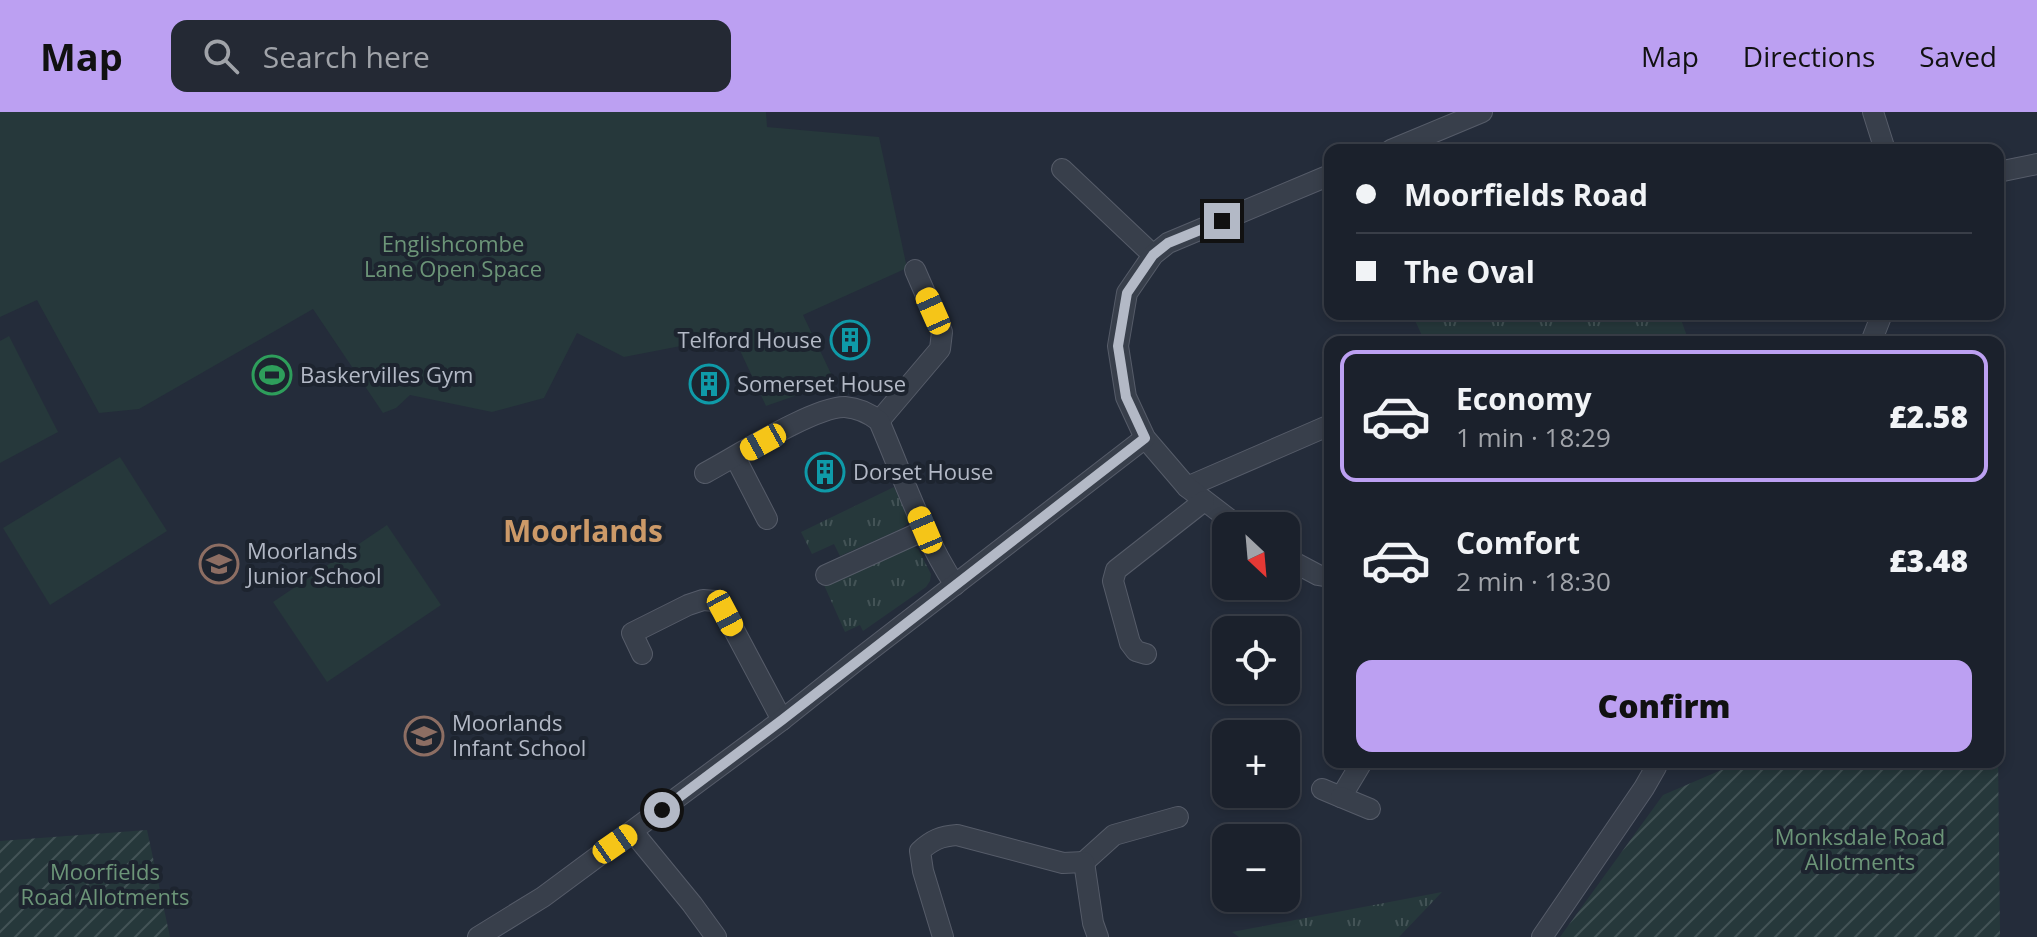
<!DOCTYPE html>
<html lang="en">
<head>
<meta charset="utf-8">
<style>
  :root { --surface:#1b212c; --page:#242934; --text:#f1f3f6; --muted:#a0a3a9; --line:#393e48; --accent:#bca0f2 }
  body { margin:0; font-family:"Open Sans",sans-serif; background:var(--page); color:var(--text); height:100vh; display:flex; flex-direction:column; font-size:30px; white-space:nowrap }
  * { box-sizing:border-box; margin:0 }
  p { font-size:26px; color:var(--muted) }
  .icon { flex:none; width:44px; height:44px; fill:none; stroke:currentColor; stroke-width:2; stroke-linecap:round; stroke-linejoin:round }
  .map { position:relative; flex:1; overflow:hidden }
  .panel { position:absolute; left:1324px; top:224px; width:680px; height:432px; display:flex; flex-direction:column; background:var(--surface); border-radius:16px; box-shadow:0 4px 12px #0003,0 0 0 2px var(--line) }
  .panel>* { flex:none }
  .top-card { position:absolute; left:1324px; top:32px; width:680px; height:176px; border-radius:16px; box-shadow:0 4px 12px #0003,0 0 0 2px var(--line); display:grid; align-content:center; height:176px; padding:0 32px; background:var(--surface) }
  .needle { width:52px; rotate:154deg }
  .buttons { position:absolute; left:1212px; top:400px; display:grid; gap:16px }
  .buttons a { display:grid; place-items:center; width:88px; height:88px; border-radius:16px; background:var(--surface); box-shadow:0 4px 12px #0003,0 0 0 2px var(--line); font-size:40px }
  .end { position:absolute; width:36px; height:36px; margin:-18px; border:10px solid #b3b9c6; background:#111; box-shadow:0 0 0 4px #111 }
  .from { border-radius:50% }
  .car { position:absolute; width:24px; height:48px; margin:-24px -12px; border-radius:10px; box-shadow:0 0 6px 2px #0007; background:linear-gradient(#f5c518 24%,#345 0 40%,#f5c518 0 76%,#345 0 86%,#f5c518 0) }
  .top-card b { display:flex; align-items:center; gap:28px; height:76px; font-size:30px }
  .top-card b+b { border-top:2px solid var(--line) }
  .top-card i { width:20px; height:20px; background:var(--text) }
  ul { padding:14px 0 0; list-style:none }
  li { display:flex; align-items:center; gap:24px; height:132px; margin:0 16px 12px; padding:0 16px; border:4px solid transparent; border-radius:16px }
  li div { flex:1 }
  li b { display:block; font-size:30px }
  li em { font-style:normal; font-weight:800 }
  li.on { border-color:var(--accent) }
  li>.icon { width:72px; height:72px; stroke-width:1.5 }
  .cta { display:flex; gap:16px; margin-top:auto; padding:16px 32px }
  .cta a { flex:1; height:92px; border-radius:16px; background:var(--accent); color:#111; font-size:32px; font-weight:800; line-height:92px; text-align:center }
  header { display:flex; align-items:center; gap:48px; box-sizing:border-box; height:112px; padding:0 40px; background:var(--accent); color:#111 }
  header strong { font-size:38px }
  nav { display:flex; gap:44px; margin-inline-start:auto; font-size:28px }
  .search { width:560px; height:72px; background:var(--page); display:flex; align-items:center; gap:20px; box-sizing:border-box; padding:0 28px; border-radius:16px; color:var(--muted); font-size:30px }
  .map>svg:first-child { display:block }
  .grass { fill:url(#grass-tufts) }
  .park { fill:#26383b }
  .garden { fill:url(#garden-furrows) }
  .lines { fill:none; stroke-linecap:round; stroke-linejoin:round }
  .minor-casing { stroke:#565c69; stroke-width:22 }
  .minor { stroke:#383f4b; stroke-width:20 }
  .route { stroke:#b3b9c6; stroke-width:10 }
  .labels { text-anchor:middle; stroke-width:8; stroke-linejoin:round; paint-order:stroke }
  .park-label { font-size:22px; fill:#6c9578; stroke:#1d242f }
  .poi-label { font-size:22px; fill:#b3b9c6; stroke:#1d242f; text-anchor:start }
  .district-label { font-size:30px; font-weight:bold; fill:#cd9a68; stroke:#1d242f }
</style>
</head>
<body>
<header>
<strong>Map</strong>
<div class="search"><svg class="icon" aria-label="search" viewBox="0 0 24 24"><circle cx="10" cy="10" r="6"/><path d="M15 15l6 6"/></svg>Search here</div>
<nav><a>Map</a><a>Directions</a><a>Saved</a></nav>
</header>
<div class="map">
<svg width="2037" height="825" viewBox="0 0 2037 825">
  <defs>
    <pattern id="grass-tufts" width="24" height="20" patternUnits="userSpaceOnUse" patternTransform="scale(2)"><rect width="24" height="20" fill="#26383b"/><path d="M3 7l-1-3M5 7V3M7 7l1-3M15 17l-1-3M17 17v-4M19 17l1-3" fill="none" stroke="#435356"/></pattern>
    <pattern id="garden-furrows" width="10" height="10" patternUnits="userSpaceOnUse" patternTransform="scale(2)"><rect width="10" height="10" fill="#26383b"/><path d="M-1 1l2-2M0 10L10 0M9 11l2-2" fill="none" stroke="#435356"/></pattern>
  </defs>
  <rect width="100%" height="100%" fill="#242c3a"/>
  <g class="grass">
    <path d="M1412,202h267l10,28h-264z"/>
    <path d="M894,375l14,29v7l-7,6 -61,27 -6,-12 -22,10 -11,-22z"/>
    <path d="M911,434l7,3 13,25 -1,7 -4,6 -63,44 -3,-6 -15,7 -21,-47z"/>
    <path d="M1442,780l-43,45h-160l-7,-5z"/>
  </g>
  <g class="park">
    <path d="M0,0h766l1,15 112,10 28,131 -104,47 32,67 -69,24 -30,-64 -19,-3 -93,18 -47,-24 -33,65 -52,14 -82,-17 -14,13 -13,5 -70,-104 -174,100 -40,4 -62,-113 -37,17z"/>
    <path d="M9,224l49,96 -58,31v-122z"/>
    <path d="M120,345l47,74 -117,74 -47,-77z"/>
    <path d="M387,413l54,80 -114,77 -54,-80z"/>
  </g>
  <g class="garden">
    <path d="M1998,638l2,187h-440l103,-142 77,-33h258z"/>
    <path d="M147,718l23,107h-170v-96z"/>
  </g>
  <g class="lines">
    <g class="minor-casing">
      <g id="minor">
        <path d="M1873,0l12,38"/>
        <path d="M1391,38l91,-38"/>
        <path d="M1062,57l91,86"/>
        <path d="M1998,60l39,-8"/>
        <path d="M1871,230l11,-28"/>
        <path d="M879,309l61,-72 2,-17 -27,-62"/>
        <path d="M735,345l32,62"/>
        <path d="M705,361c30,-16 110,-67 140,-66 13,1 24,6 34,14 24,55 43,114 76,164"/>
        <path d="M1187,375l143,-62"/>
        <path d="M1238,414l-51,-39 -42,-49 -19,-41 -8,-51 9,-53 26,-38 15,-12 162,-68"/>
        <path d="M1286,446l32,17 12,2"/>
        <path d="M826,463l99,-45"/>
        <path d="M642,542l-10,-21 56,-28 15,-5 12,1 10,12 57,107"/>
        <path d="M1146,542l-10,-3 -6,-8 -17,-62 3,-11 88,-69"/>
        <path d="M1322,677l19,8 21,-35"/>
        <path d="M1341,685l29,12"/>
        <path d="M633,720l59,72 24,33"/>
        <path d="M1084,750l30,-27 64,-18"/>
        <path d="M478,825l65,-40 239,-177 74,-59 289,-223"/>
        <path d="M943,825l-20,-66 -3,-20c12,-11 21,-15 37,-16l106,28 21,-1 9,61 5,14"/>
        <path d="M1542,825l102,-149 12,-21v-5"/>
      </g>
    </g>
    <use href="#minor" class="minor"/>
  </g>
  <g class="lines">
    <path class="route" d="M662,698l120,-90 363,-282 -19,-41 -8,-51 9,-53 26,-38 15,-12 54,-22"/>
  </g>
  <defs>
    <g id="building-ring" transform="scale(2)"><circle r="9.5" fill="#1d242f" stroke="#0f9aa8" stroke-width="1.5"/><path d="M-4-6H4V6H1V3H-1V6H-4ZM-2.5-4.3h1.7v1.8h-1.7ZM.8-4.3h1.7v1.8H.8ZM-2.5-1h1.7V.8h-1.7ZM.8-1h1.7V.8H.8Z" fill="#0f9aa8"/></g>
    <g id="stadium-ring" transform="scale(2)"><circle r="9.5" fill="#1d242f" stroke="#2e9e5b" stroke-width="1.5"/><path d="M0-5a6.5 5 0 1 0 0 10a6.5 5 0 1 0 0-10ZM-3.5-1.8h7v3.6h-7Z" fill="#2e9e5b"/></g>
    <g id="school-ring" transform="scale(2)"><circle r="9.5" fill="#1d242f" stroke="#8d6e63" stroke-width="1.5"/><path d="M0-5L7-2L0 1L-7-2ZM-4 1L0 2.5L4 1V4Q0 6-4 4Z" fill="#8d6e63"/></g>
  </defs>
  <g fill-rule="evenodd">
    <use href="#building-ring" x="850" y="228"/>
    <use href="#stadium-ring" x="272" y="263"/>
    <use href="#building-ring" x="709" y="272"/>
    <use href="#building-ring" x="825" y="360"/>
    <use href="#school-ring" x="219" y="452"/>
    <use href="#school-ring" x="424" y="624"/>
  </g>
  <g class="labels">
    <g class="park-label">
      <text x="453" y="140">Englishcombe<tspan x="453" dy="25">Lane Open Space</tspan></text>
      <text x="1860" y="733">Monksdale Road<tspan x="1860" dy="25">Allotments</tspan></text>
      <text x="105" y="768">Moorfields<tspan x="105" dy="25">Road Allotments</tspan></text>
    </g>
    <g class="poi-label">
      <text x="822" y="236" text-anchor="end">Telford House</text>
      <text x="300" y="271">Baskervilles Gym</text>
      <text x="737" y="280">Somerset House</text>
      <text x="853" y="368">Dorset House</text>
      <text x="247" y="447">Moorlands<tspan x="247" dy="25">Junior School</tspan></text>
      <text x="452" y="619">Moorlands<tspan x="452" dy="25">Infant School</tspan></text>
    </g>
    <g class="district-label">
      <text x="583" y="430">Moorlands</text>
    </g>
  </g>
</svg>
<div class="buttons">
<a><svg class="needle" viewBox="-14 -14 28 28"><path d="M0-13l5 13h-10z" fill="#e53935"/><path d="M0 13l5-13h-10z" fill="#a0a3a9"/></svg></a>
<a><svg class="icon" aria-label="locate" viewBox="0 0 24 24"><circle cx="12" cy="12" r="6"/><path d="M12 2v4M12 18v4M2 12h4M18 12h4"/></svg></a>
<a>+</a>
<a>−</a>
</div>
<i class="end from" style="left:662px;top:698px"></i>
<i class="end" style="left:1222px;top:109px"></i>
<i class="car" style="left:933px;top:199px;rotate:336deg"></i>
<i class="car" style="left:763px;top:330px;rotate:241deg"></i>
<i class="car" style="left:925px;top:418px;rotate:337deg"></i>
<i class="car" style="left:725px;top:501px;rotate:152deg"></i>
<i class="car" style="left:615px;top:732px;rotate:55deg"></i>
<div class="top-card">
<b><i class="from"></i>Moorfields Road</b>
<b><i></i>The Oval</b>
</div>
<section class="panel">
<ul>
<li class="on"><svg class="icon" aria-label="car" viewBox="0 0 24 24"><path d="M5 17H2v-5l4-1 3-4h7l3 4 3 1v5h-3M9 17h6M6 11h13"/><circle cx="7" cy="17" r="2"/><circle cx="17" cy="17" r="2"/></svg><div><b>Economy</b><p>1 min · 18:29</p></div><em>£2.58</em></li>
<li><svg class="icon" aria-label="car" viewBox="0 0 24 24"><path d="M5 17H2v-5l4-1 3-4h7l3 4 3 1v5h-3M9 17h6M6 11h13"/><circle cx="7" cy="17" r="2"/><circle cx="17" cy="17" r="2"/></svg><div><b>Comfort</b><p>2 min · 18:30</p></div><em>£3.48</em></li>
</ul>
<div class="cta"><a>Confirm</a></div>
</section>
</div>
</body>
</html>
